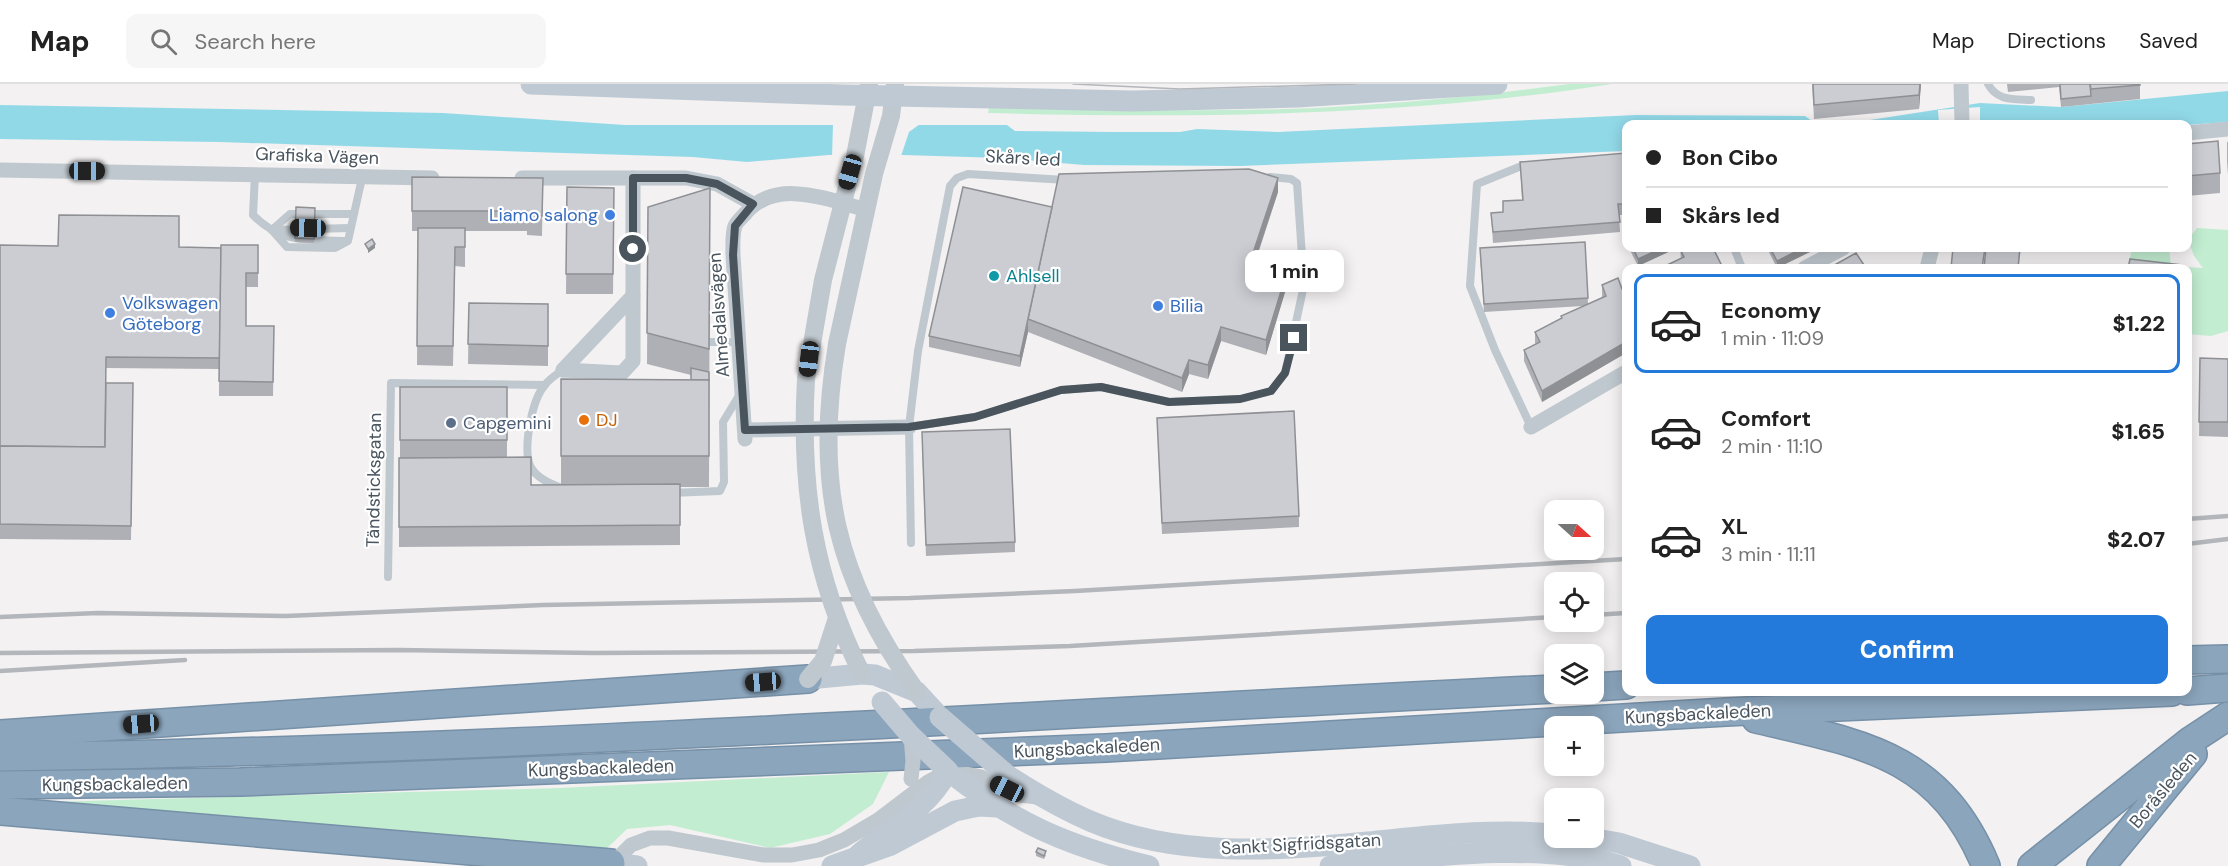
<!DOCTYPE html>
<html lang="en">
<head>
<meta charset="utf-8">
<style>
  :root { --surface:#fff; --page:#f6f6f6; --text:#222; --muted:#767676; --line:#e0e0e0; --accent:#247ada }
  body { margin:0; font-family:"DM Sans",sans-serif; background:var(--page); color:var(--text); height:100vh; display:flex; flex-direction:column; font-size:22px; white-space:nowrap }
  * { box-sizing:border-box; margin:0 }
  p { font-size:20px; color:var(--muted) }
  .icon { flex:none; width:33px; height:33px; fill:none; stroke:currentColor; stroke-width:2; stroke-linecap:round; stroke-linejoin:round }
  .map { position:relative; flex:1; overflow:hidden }
  .drawer { position:absolute; left:1622px; top:180px; width:570px; height:432px; display:flex; flex-direction:column; background:var(--surface); border-radius:12px; box-shadow:0 3px 15px #0003 }
  .drawer>* { flex:none }
  .hud { position:absolute; left:1622px; top:36px; width:570px; height:132px; border-radius:12px; box-shadow:0 3px 15px #0003; display:grid; align-content:center; height:132px; padding:0 24px; background:var(--surface) }
  .needle { width:39px; rotate:111deg }
  .tools { position:absolute; left:1544px; top:416px; display:grid; gap:12px }
  .tools a { display:grid; place-items:center; width:60px; height:60px; border-radius:12px; background:var(--surface); box-shadow:0 3px 15px #0003; font-size:30px }
  .end { position:absolute; width:27px; height:27px; margin:-14px; border:8px solid #49545d; background:#fff; box-shadow:0 0 0 3px #fff }
  .from { border-radius:50% }
  .bubble { position:absolute; height:42px; border-radius:12px; background:var(--surface); box-shadow:0 3px 15px #0003; font-size:20px; font-weight:800; line-height:42px; text-align:center }
  .car { position:absolute; width:18px; height:36px; margin:-18px -9px; border-radius:8px; box-shadow:0 0 4px 2px #0007; background:linear-gradient(#222 24%,#8ab4d8 0 40%,#222 0 76%,#8ab4d8 0 86%,#222 0) }
  .hud b { display:flex; align-items:center; gap:21px; height:57px; font-size:22px }
  .hud b+b { border-top:2px solid var(--line) }
  .hud i { width:15px; height:15px; background:var(--text) }
  ul { padding:10px 0 0; list-style:none }
  li { display:flex; align-items:center; gap:18px; height:99px; margin:0 12px 9px; padding:0 12px; border:3px solid transparent; border-radius:12px }
  li div { flex:1 }
  li b { display:block; font-size:22px }
  li em { font-style:normal; font-weight:800 }
  li.on { border-color:var(--accent) }
  li>.icon { width:54px; height:54px; stroke-width:1.5 }
  .button { display:flex; gap:12px; margin-top:auto; padding:12px 24px }
  .button a { flex:1; height:69px; border-radius:12px; background:var(--accent); color:#fff; font-size:24px; font-weight:800; line-height:69px; text-align:center }
  header { display:flex; align-items:center; gap:36px; box-sizing:border-box; height:84px; padding:0 30px; background:var(--surface); border-bottom:2px solid var(--line) }
  header strong { font-size:28px }
  nav { display:flex; gap:33px; margin-inline-start:auto; font-size:21px }
  .search { width:420px; height:54px; background:var(--page); display:flex; align-items:center; gap:15px; box-sizing:border-box; padding:0 21px; border-radius:12px; color:var(--muted); font-size:22px }
  .map>svg:first-child { display:block }
  .green { fill:#c2edd1 }
  .water { fill:#92d9e8 }
  .pier { fill:#f3f1f1 }
  .lines { fill:none; stroke-linecap:round; stroke-linejoin:round }
  .motorway-casing { stroke:#7690a8; stroke-width:30 }
  .service { stroke:#bfc8ce; stroke-width:8 }
  .minor { stroke:#bfc8ce; stroke-width:15 }
  .tertiary { stroke:#bfc8ce; stroke-width:18 }
  .secondary { stroke:#bfc9d3; stroke-width:21 }
  .motorway { stroke:#8ba5bc; stroke-width:27 }
  .tram { stroke:#b3b6ba; stroke-width:1.5 }
  .rail { stroke:#b3b6ba; stroke-width:4.5 }
  .minor-bridge { stroke:#bfc8ce; stroke-width:15 }
  .tertiary-bridge { stroke:#bfc8ce; stroke-width:18 }
  .secondary-bridge { stroke:#bfc9d3; stroke-width:21 }
  .wall { fill:#afb0b5 }
  .shaded-wall { fill:#8e9094 }
  .building { fill:#cbcdd3; stroke:#8e9094; stroke-width:1.5 }
  .route { stroke:#49545d; stroke-width:8 }
  .shop-dot { fill:#3f7fe0; stroke:#fff; stroke-width:2 }
  .culture-dot { fill:#0f9aa8; stroke:#fff; stroke-width:2 }
  .food-dot { fill:#e8710a; stroke:#fff; stroke-width:2 }
  .service-dot { fill:#5c6f8a; stroke:#fff; stroke-width:2 }
  .labels { text-anchor:middle; stroke-width:4.5; stroke-linejoin:round; paint-order:stroke }
  .street-label { font-size:18px; fill:#49545d; stroke:#fff }
  .shop-label { font-size:18px; fill:#366cbe; stroke:#fff; text-anchor:start }
  .culture-label { font-size:18px; fill:#0d838f; stroke:#fff; text-anchor:start }
  .food-label { font-size:18px; fill:#c56008; stroke:#fff; text-anchor:start }
  .service-label { font-size:18px; fill:#4e5e75; stroke:#fff; text-anchor:start }
</style>
</head>
<body>
<header>
<strong>Map</strong>
<div class="search"><svg class="icon" aria-label="search" viewBox="0 0 24 24"><circle cx="10" cy="10" r="6"/><path d="M15 15l6 6"/></svg>Search here</div>
<nav><a>Map</a><a>Directions</a><a>Saved</a></nav>
</header>
<div class="map">
<svg width="2228" height="782" viewBox="0 0 2228 782">
  <rect width="100%" height="100%" fill="#f3f1f1"/>
  <g class="green">
    <path d="M1570,0h42c-209,33 -414,34 -624,29l1,-6c98,2 197,5 296,2 95,-3 190,-13 285,-25z"/>
    <path d="M2197,144l31,2v101l-17,5 -24,-2v-67l16,1 -9,-12 -6,-16z"/>
    <path d="M2132,164h37l2,17 -42,-3z"/>
    <path d="M889,688l-16,32 -43,30 -60,14 -100,-23 -43,4 -23,22 -557,-49 513,-14z"/>
  </g>
  <path class="water" d="M2228,7v31l-41,3 -561,-1v27l-386,15 -156,-1 -83,-7 -98,-3h-75l-81,7 -54,-5 -474,-15 -219,-3v-34l443,8 182,12h382l8,6 100,1h65l17,-3 81,3 358,-17 169,1 7,5 58,-1 110,-17 81,4z"/>
  <g class="pier">
    <path d="M1980,23v17h-41l-1,-14z"/>
    <path d="M833,40l36,-1 51,1 -11,8 -8,24 -69,1z"/>
  </g>
  <g class="lines">
    <g class="motorway-casing">
      <g id="motorway">
        <path d="M2187,576l41,-1"/>
        <path d="M1593,603l33,-2"/>
        <path d="M2187,607l41,-3"/>
        <path d="M1756,635c107,25 183,35 230,147"/>
        <path d="M0,650l808,-55"/>
        <path d="M0,673c518,-7 1036,-43 1554,-68"/>
        <path d="M0,701l240,-3 866,-34 620,-36 446,-20"/>
        <path d="M0,727l611,52"/>
        <path d="M2032,782l158,-125 38,-25"/>
        <path d="M2101,782l92,-112"/>
      </g>
    </g>
    <g class="service">
      <path d="M1988,0c9,17 25,15 43,16"/>
      <path d="M1519,83l-42,17 -7,102 25,64 36,77"/>
      <path d="M255,90l-2,41c28,29 56,24 93,26"/>
      <path d="M272,146l15,17 48,1 13,-7 14,-63"/>
      <path d="M272,146l18,-16h63"/>
      <path d="M272,146l78,-2"/>
      <path d="M1734,164l8,20"/>
      <path d="M709,258h30"/>
      <path d="M909,343l66,-10 86,-27 40,-3 68,15 72,-3 30,-8 14,-18 19,-88 -7,-102 -6,-4 -21,-2"/>
      <path d="M562,404c-12,-4 -29,-12 -33,-25 -5,-19 3,-64 16,-78 4,-6 12,-11 18,-15"/>
      <path d="M670,409l50,-2 4,-9 -1,-60 17,-28"/>
      <path d="M911,459l-2,-116 9,-76 32,-165 7,-8 11,-4 98,6"/>
      <path d="M388,493l3,-194 153,2"/>
    </g>
    <g class="minor">
      <path d="M1961,0l1,40"/>
      <path d="M2187,49l41,-4"/>
      <path d="M0,86l432,8"/>
      <path d="M522,94h164l31,6 36,20"/>
      <path d="M1805,184l38,-20"/>
      <path d="M1927,184l5,-20"/>
      <path d="M563,286l59,3 11,-12v-183"/>
      <path d="M563,286l70,-74"/>
      <path d="M1531,343l95,-55"/>
      <path d="M745,346l164,-3"/>
      <path d="M745,355l-12,-184c0,-9 -1,-21 2,-29 1,-3 6,-8 9,-11 30,-38 83,-16 122,-5"/>
      <path d="M610,782l21,-21 19,-7h18l96,17h28l27,-5 25,-10 34,-20 50,-38 20,-11 33,6 38,18 19,2"/>
    </g>
    <g class="tertiary">
      <path d="M837,260l37,-170 17,-58 4,-32"/>
      <path d="M806,295l17,-99 32,-124 14,-72"/>
    </g>
    <g class="secondary">
      <path d="M531,0l312,11 290,6 165,-4 199,-13"/>
      <path d="M808,595l54,-5 13,1 42,17 23,25"/>
      <path d="M1007,691c26,17 53,33 83,46 86,37 187,30 278,21 62,-6 124,-14 186,-8"/>
      <path d="M1585,753l34,6 71,23"/>
      <path d="M858,771c34,-28 69,-45 90,-84 66,52 120,75 201,95"/>
      <path d="M611,779l26,3"/>
      <path d="M832,782l59,-21 64,-34 24,-5 18,1"/>
      <path d="M1330,782c87,-8 207,-26 291,0"/>
    </g>
    <use href="#motorway" class="motorway"/>
    <path class="tram" d="M1073,0l107,5 175,-5"/>
    <g class="rail">
      <path d="M2187,435l41,-3"/>
      <path d="M2187,460l41,-5"/>
      <path d="M1593,531l33,-2"/>
      <path d="M0,533l98,-4 188,3 257,-11 367,-7 165,-7 551,-32"/>
      <path d="M0,569l399,-3 195,3 320,-2 156,-5 484,-29"/>
      <path d="M0,587l185,-11"/>
    </g>
    <path class="minor-bridge" d="M911,695l2,-18 -2,-25"/>
    <g class="tertiary-bridge">
      <path d="M837,260c-23,138 -2,234 80,348"/>
      <path d="M806,295c-6,107 7,198 56,295"/>
      <path d="M808,595l15,-18 14,-43"/>
    </g>
    <g class="secondary-bridge">
      <path d="M882,618l29,34 37,35"/>
      <path d="M940,633l67,58"/>
    </g>
  </g>
  <g class="wall">
    <path d="M1812,0h109l-2,25 -105,10z"/>
    <path d="M2007,0h133v15l-79,8 -2,-20 -51,5z"/>
    <path d="M2227,58h1v33l-1,-13z"/>
    <path d="M2187,60l33,29v20l-33,3z"/>
    <path d="M1626,69v62h-7l1,17 -127,11 -2,-30 12,-1v-11l19,-1 -2,-38z"/>
    <path d="M412,93l131,1 -1,58 -15,-1v-4h-62v36l-10,-1 -2,100 -36,-1 1,-134h-6z"/>
    <path d="M567,103l47,1 -1,106h-47z"/>
    <path d="M710,104l-1,299h-29v58l-281,2v-89h1v-71h107v70l24,28h30v-106l130,1v-5l-44,-11 1,-157z"/>
    <path d="M1278,108l-20,62 31,25 -23,76 -45,-14 -13,38 -19,-5 -7,18 -154,-60 -8,35 -91,-20v-11l123,-129z"/>
    <path d="M296,123l19,1 -1,35 -19,-1z"/>
    <path d="M1585,158l3,62 14,-7v-12l20,4 4,-2v66l-84,49 -18,-41v-11l12,-6 -1,-1v-11l26,-13v-3l22,-10 -99,6 -4,-56z"/>
    <path d="M0,161l221,3 37,-3v42h-12v39h28l-1,70h-54v-27l-113,-1v15h27l-2,157 -131,-1z"/>
    <path d="M1629,164h48l-39,18z"/>
    <path d="M1680,164h33l-32,11z"/>
    <path d="M1767,164h51l-41,20z"/>
    <path d="M469,219l79,1v62l-80,-2z"/>
    <path d="M2200,274l28,1v78l-29,-1z"/>
    <path d="M1157,334l142,98v11l-137,7z"/>
    <path d="M922,359l93,99v10l-89,4z"/>
    <path d="M1036,768l10,3 -2,4 -8,-3z"/>
  </g>
  <g class="shaded-wall">
    <path d="M1920,0h1l-2,25v-14z"/>
    <path d="M1278,94v14l-25,75v-14z"/>
    <path d="M375,160v4l-7,5v-4z"/>
    <path d="M1662,164h15l-39,18v-7z"/>
    <path d="M1803,164h15l-41,20v-7z"/>
    <path d="M1289,181v14l-23,76v-15z"/>
    <path d="M1028,237v11l-8,35v-11z"/>
    <path d="M1221,243v14l-13,38v-14z"/>
    <path d="M1626,258v11l-84,49v-11z"/>
    <path d="M1189,276v14l-7,18v-14z"/>
  </g>
  <g class="building">
    <path d="M1813,0h107l-1,11 -105,10z"/>
    <path d="M2060,0h30l1,12 -30,3z"/>
    <path d="M2090,0h50v1l-49,4z"/>
    <path d="M2218,57l2,32 -33,3v-32z"/>
    <path d="M1626,69v51h-8l2,18 -127,10 -2,-19 12,-1v-11l20,-1 -3,-38z"/>
    <path d="M1249,85l29,9 -25,75 36,12 -23,75 -45,-13 -13,38 -19,-5 -7,18 -154,-59 31,-145z"/>
    <path d="M412,93l131,1 -1,38 -15,-1v-4h-115z"/>
    <path d="M567,103l47,1 -1,86h-47z"/>
    <path d="M963,103l89,20 -32,149 -91,-20z"/>
    <path d="M710,104l-1,161 -62,-16 1,-126z"/>
    <path d="M296,123l19,1 -1,31 -19,-1z"/>
    <path d="M59,131l120,1v31l42,1 -1,110 -114,-1 -1,90 -105,-1v-201l58,1z"/>
    <path d="M418,144h47v19h-10l-2,99h-36z"/>
    <path d="M372,155l3,5 -7,5 -3,-5z"/>
    <path d="M1585,158l3,56 -104,6 -4,-56z"/>
    <path d="M221,161h37v28h-12v53h28l-1,56 -54,-1z"/>
    <path d="M1633,164h29l-24,11z"/>
    <path d="M1685,164h28l10,20h-62l23,-11 -3,-6z"/>
    <path d="M1770,164h33l-26,13z"/>
    <path d="M1953,164h32l-3,20h-31z"/>
    <path d="M1986,164h34l-2,20h-34z"/>
    <path d="M1856,169l10,15h-37z"/>
    <path d="M2130,175l52,6v3h-54z"/>
    <path d="M1618,194l4,11 4,-2v55l-84,49 -18,-41 16,-8 -5,-10 27,-14 -1,-2 45,-20 -4,-11z"/>
    <path d="M469,219l79,1v42l-80,-2z"/>
    <path d="M2200,274l28,1v63h-29z"/>
    <path d="M691,284l18,4v8h-18z"/>
    <path d="M561,295l148,1v76h-148z"/>
    <path d="M106,299h27l-2,143 -131,-2v-78l105,1z"/>
    <rect x="400" y="303" width="107" height="53"/>
    <path d="M1294,327l5,105 -137,7 -5,-105z"/>
    <path d="M1010,345l5,113 -89,3 -4,-113z"/>
    <path d="M531,373v28l149,-1v41l-281,2v-69z"/>
    <path d="M1038,764l8,3 -2,5 -8,-4z"/>
  </g>
  <g class="lines">
    <path class="route" d="M633,165v-71h53l31,6 36,20 -18,22 -2,29 12,175 164,-3 66,-10 86,-27 40,-3 68,15 71,-3 31,-8 14,-18 9,-35"/>
  </g>
  <g class="shop-dot">
    <circle cx="610" cy="131" r="6"/>
    <circle cx="1158" cy="222" r="6"/>
    <circle cx="110" cy="229" r="6"/>
  </g>
  <circle class="culture-dot" cx="994" cy="192" r="6"/>
  <circle class="food-dot" cx="584" cy="336" r="6"/>
  <circle class="service-dot" cx="451" cy="339" r="6"/>
  <g class="labels">
    <g class="street-label">
      <text transform="translate(317 72) rotate(2)" y="6">Grafiska Vägen</text>
      <text transform="translate(1023 74) rotate(3)" y="6">Skårs led</text>
      <text transform="translate(719 231) rotate(-94)" y="6">Almedalsvägen</text>
      <text transform="translate(374 396) rotate(-89)" y="6">Tändsticksgatan</text>
      <text transform="translate(1698 630) rotate(-3)" y="6">Kungsbackaleden</text>
      <text transform="translate(1087 664) rotate(-3)" y="6">Kungsbackaleden</text>
      <text transform="translate(601 684) rotate(-2)" y="6">Kungsbackaleden</text>
      <text transform="translate(115 700) rotate(-1)" y="6">Kungsbackaleden</text>
      <text transform="translate(2163 706) rotate(-50)" y="6">Boråsleden</text>
      <text transform="translate(1301 760) rotate(-3)" y="6">Sankt Sigfridsgatan</text>
    </g>
    <g class="shop-label">
      <text x="598" y="137" text-anchor="end">Liamo salong</text>
      <text x="122" y="225">Volkswagen<tspan x="122" dy="21">Göteborg</tspan></text>
      <text x="1170" y="228">Bilia</text>
    </g>
    <g class="culture-label">
      <text x="1006" y="198">Ahlsell</text>
    </g>
    <g class="food-label">
      <text x="596" y="342">DJ</text>
    </g>
    <g class="service-label">
      <text x="463" y="345">Capgemini</text>
    </g>
  </g>
</svg>
<div class="tools">
<a><svg class="needle" viewBox="-14 -14 28 28"><path d="M0-13l5 13h-10z" fill="#e53935"/><path d="M0 13l5-13h-10z" fill="#767676"/></svg></a>
<a><svg class="icon" aria-label="locate" viewBox="0 0 24 24"><circle cx="12" cy="12" r="6"/><path d="M12 2v4M12 18v4M2 12h4M18 12h4"/></svg></a>
<a><svg class="icon" aria-label="layers" viewBox="0 0 24 24"><path d="M12 4l9 5-9 5-9-5zM3 14l9 5 9-5"/></svg></a>
<a>+</a>
<a>−</a>
</div>
<i class="end from" style="left:633px;top:165px"></i>
<i class="end" style="left:1294px;top:254px"></i>
<div class="bubble" style="left:1245px;top:166px;width:99px">1 min</div>
<i class="car" style="left:87px;top:87px;rotate:90deg"></i>
<i class="car" style="left:850px;top:88px;rotate:196deg"></i>
<i class="car" style="left:308px;top:144px;rotate:271deg"></i>
<i class="car" style="left:809px;top:275px;rotate:187deg"></i>
<i class="car" style="left:763px;top:598px;rotate:266deg"></i>
<i class="car" style="left:141px;top:640px;rotate:266deg"></i>
<i class="car" style="left:1007px;top:705px;rotate:296deg"></i>
<div class="hud">
<b><i class="from"></i>Bon Cibo</b>
<b><i></i>Skårs led</b>
</div>
<section class="drawer">
<ul>
<li class="on"><svg class="icon" aria-label="car" viewBox="0 0 24 24"><path d="M5 17H2v-5l4-1 3-4h7l3 4 3 1v5h-3M9 17h6M6 11h13"/><circle cx="7" cy="17" r="2"/><circle cx="17" cy="17" r="2"/></svg><div><b>Economy</b><p>1 min · 11:09</p></div><em>$1.22</em></li>
<li><svg class="icon" aria-label="car" viewBox="0 0 24 24"><path d="M5 17H2v-5l4-1 3-4h7l3 4 3 1v5h-3M9 17h6M6 11h13"/><circle cx="7" cy="17" r="2"/><circle cx="17" cy="17" r="2"/></svg><div><b>Comfort</b><p>2 min · 11:10</p></div><em>$1.65</em></li>
<li><svg class="icon" aria-label="car" viewBox="0 0 24 24"><path d="M5 17H2v-5l4-1 3-4h7l3 4 3 1v5h-3M9 17h6M6 11h13"/><circle cx="7" cy="17" r="2"/><circle cx="17" cy="17" r="2"/></svg><div><b>XL</b><p>3 min · 11:11</p></div><em>$2.07</em></li>
</ul>
<div class="button"><a>Confirm</a></div>
</section>
</div>
</body>
</html>
